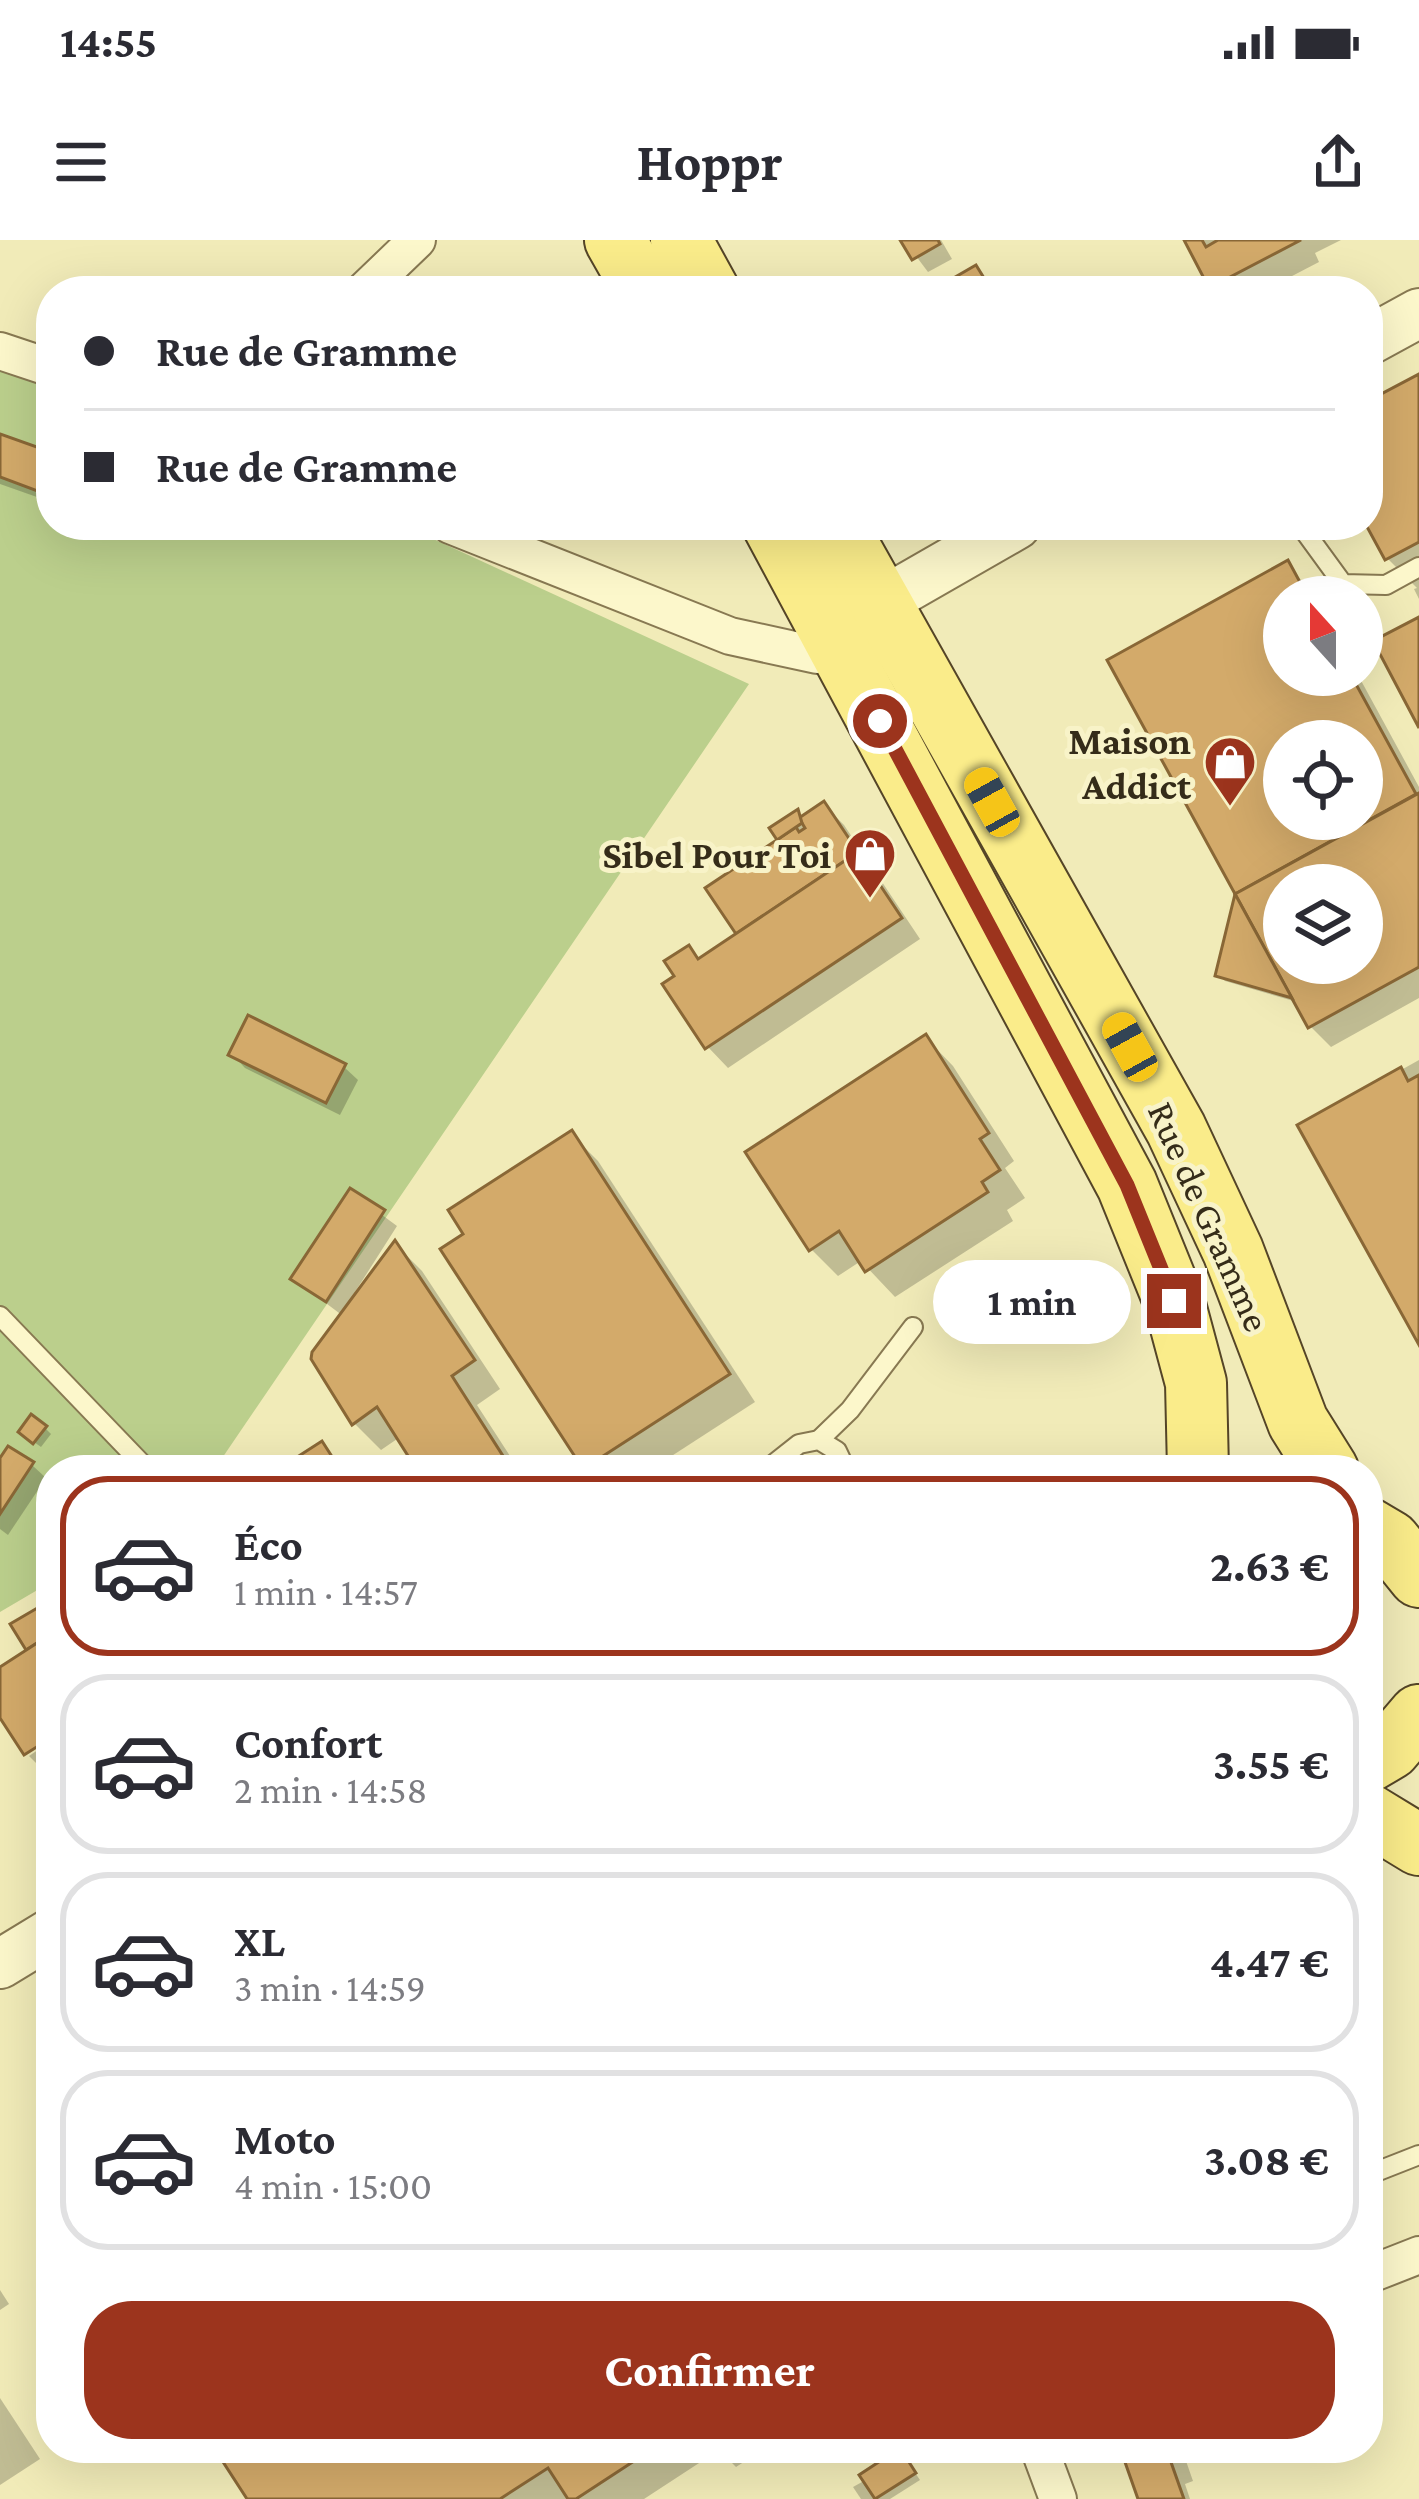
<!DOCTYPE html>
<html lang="fr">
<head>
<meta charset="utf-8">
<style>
  :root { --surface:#fff; --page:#f7f7f7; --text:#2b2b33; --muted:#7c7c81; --line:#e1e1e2; --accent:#9c341d }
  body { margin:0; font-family:"Crimson Pro",serif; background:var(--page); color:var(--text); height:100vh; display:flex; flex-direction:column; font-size:45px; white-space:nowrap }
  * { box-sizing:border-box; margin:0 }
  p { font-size:39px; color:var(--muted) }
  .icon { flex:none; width:66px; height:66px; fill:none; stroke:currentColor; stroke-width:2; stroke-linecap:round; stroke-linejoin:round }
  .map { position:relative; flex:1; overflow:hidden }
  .details { position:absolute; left:36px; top:1215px; width:1347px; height:1008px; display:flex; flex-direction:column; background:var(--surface); border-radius:48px; box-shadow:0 12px 48px #0002 }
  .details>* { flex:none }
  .top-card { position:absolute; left:36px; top:36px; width:1347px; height:264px; border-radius:48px; box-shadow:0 12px 48px #0002; display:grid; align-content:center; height:264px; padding:0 48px; background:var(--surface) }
  .needle { width:78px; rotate:339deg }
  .buttons { position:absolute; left:1263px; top:336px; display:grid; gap:24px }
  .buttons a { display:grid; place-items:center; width:120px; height:120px; border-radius:50%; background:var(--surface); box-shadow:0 12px 48px #0002; font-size:60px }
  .end { position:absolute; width:54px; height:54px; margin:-27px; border:15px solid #9c341d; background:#fff; box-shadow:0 0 0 6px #fff }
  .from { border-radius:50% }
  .bubble { position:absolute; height:84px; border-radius:42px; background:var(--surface); box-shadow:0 12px 48px #0002; font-size:39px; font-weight:700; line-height:84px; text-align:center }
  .car { position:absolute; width:36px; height:72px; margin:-36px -18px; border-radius:15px; box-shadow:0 0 9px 3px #0007; background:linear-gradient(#f5c518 24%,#345 0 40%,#f5c518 0 76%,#345 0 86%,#f5c518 0) }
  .top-card b { display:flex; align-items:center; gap:42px; height:114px; font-size:45px }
  .top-card b+b { border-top:3px solid var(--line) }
  .top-card i { width:30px; height:30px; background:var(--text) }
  ul { padding:21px 0 0; list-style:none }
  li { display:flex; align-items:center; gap:36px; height:180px; margin:0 24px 18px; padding:0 24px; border:6px solid var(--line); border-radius:48px }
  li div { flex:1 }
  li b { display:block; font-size:45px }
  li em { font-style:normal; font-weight:700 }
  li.active { border-color:var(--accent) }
  li>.icon { width:108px; height:108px; stroke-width:1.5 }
  .cta { display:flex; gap:24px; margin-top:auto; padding:24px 48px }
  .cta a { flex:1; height:138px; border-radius:48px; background:var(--accent); color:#fff; font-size:48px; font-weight:700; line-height:138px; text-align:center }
  .status { display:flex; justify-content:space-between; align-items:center; height:84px; padding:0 60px; background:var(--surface); direction:ltr }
  .status svg { height:33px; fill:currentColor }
  header { display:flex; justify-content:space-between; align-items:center; height:156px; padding:0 48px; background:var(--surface); font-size:54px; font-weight:700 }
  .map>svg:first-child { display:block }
  .green { fill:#bbcf8c }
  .shadow { fill:#0003; fill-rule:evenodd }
  .building { fill:#d3aa6a; stroke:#896736; stroke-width:3; fill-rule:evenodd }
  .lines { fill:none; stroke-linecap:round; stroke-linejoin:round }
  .service-casing { stroke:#887952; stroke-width:22 }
  .minor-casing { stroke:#887952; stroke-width:40 }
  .tertiary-casing { stroke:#887952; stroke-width:52 }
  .primary-casing { stroke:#554527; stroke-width:64 }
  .service { stroke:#fcf7cb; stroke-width:18 }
  .minor { stroke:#fcf7cb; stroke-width:36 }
  .tertiary { stroke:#fcf7cb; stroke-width:48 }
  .primary { stroke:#faec8a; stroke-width:60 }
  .route { stroke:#9c341d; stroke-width:15 }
  .labels { text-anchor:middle; stroke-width:10; stroke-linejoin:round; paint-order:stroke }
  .poi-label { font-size:39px; font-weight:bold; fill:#352c19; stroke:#f8f3c8; text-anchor:end }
  .street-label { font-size:39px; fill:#352c19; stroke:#f8f3c8 }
</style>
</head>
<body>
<div class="status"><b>14:55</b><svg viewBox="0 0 49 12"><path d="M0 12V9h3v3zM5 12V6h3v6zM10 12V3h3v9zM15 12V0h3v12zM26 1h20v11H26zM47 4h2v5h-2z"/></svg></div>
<header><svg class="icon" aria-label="menu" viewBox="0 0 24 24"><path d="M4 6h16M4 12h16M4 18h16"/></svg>Hoppr<svg class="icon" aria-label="share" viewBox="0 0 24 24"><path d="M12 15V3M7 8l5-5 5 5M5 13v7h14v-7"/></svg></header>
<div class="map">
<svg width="1419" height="2259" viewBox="0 0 1419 2259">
  <rect width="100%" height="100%" fill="#f1ebb8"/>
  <path class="green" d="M0,114l51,17v154h352l346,159 -535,786h-163v112l-51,30z"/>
  <g class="shadow">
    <path d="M904,0h37l11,19 -24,13z"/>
    <path d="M1187,0h154l-26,13 4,9 -56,29h-47z"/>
    <path d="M1419,137v222l-5,-10 3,-1 -30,-30z"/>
    <path d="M0,197l51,19v46l-51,-18z"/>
    <path d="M1287,324l28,33h-31v78h74l61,112v211l-88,49 -21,-21 -13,-24 -72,-21 -6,-6 19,-81 -127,-233zM1284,501h78v78h-78zM1284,645h78v78h-78z"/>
    <path d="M824,565l20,20 76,114 -192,129 -20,-21 -30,-70 10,-29 13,13 39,-26 41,-94 16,-28 6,6z"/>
    <path d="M926,798l27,28 61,95 -9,7 20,30 -18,12 6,11 -118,76 -34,-36 -23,15 -27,-27z"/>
    <path d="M232,814l112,13 14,13 -18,35 -95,-47z"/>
    <path d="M1419,820v279l-118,-213z"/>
    <path d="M571,894l27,27 157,241 -105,68 -65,-3z"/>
    <path d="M351,952l46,34 -42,66 4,2 36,-50 27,27 78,118 -23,16 42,65h-99l-20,-33 -19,13 -27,-27 -11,-107 -49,-37z"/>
    <path d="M45,1188l6,6 -10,13 -14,-10z"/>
    <path d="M0,1223l32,2 14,13 -38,57 -8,-6z"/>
    <path d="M51,1501v37l-22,-22z"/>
    <path d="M0,2050l9,14 -9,6z"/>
    <path d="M0,2158l40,61 -40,26z"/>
    <path d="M218,2208h547l-29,19 -17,-17 -75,49h-393z"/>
    <path d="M1124,2208h49l3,8 10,5 7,20 -8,3 5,15h-49z"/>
    <path d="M905,2218l15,22 -30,19h-29l-8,-12z"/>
  </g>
  <g class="building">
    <path d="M900,0h38l2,4 -28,16z"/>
    <path d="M1184,0h18l4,7 12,-7h83l-92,48z"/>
    <path d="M976,25l16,26h-61z"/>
    <path d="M1419,134v168l-34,18 -19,-35 2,-124z"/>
    <path d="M0,194l51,18 -3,43 -48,-18z"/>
    <path d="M1288,320l20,37h-24v78h67l65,119 -181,100 -128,-234zM1284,501h78v78h-78z"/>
    <path d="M1419,377v111l-46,-87z"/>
    <path d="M1419,553v174l-111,61 -73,-134zM1284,645h78v78h-78z"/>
    <path d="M824,561l34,51 -122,82 -31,-46 91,-61 3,5 6,-4 -6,-10z"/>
    <path d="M798,569l4,14 -25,17 -8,-12z"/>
    <path d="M858,612l44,66 -197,131 -43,-65 12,-8 -10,-15 25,-16 9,14z"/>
    <path d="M1235,654l57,104 -77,-22z"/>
    <path d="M248,775l98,49 -20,39 -98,-48z"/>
    <path d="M926,794l63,99 -9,6 20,31 -18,12 6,10 -123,80 -26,-41 -30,20 -64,-99z"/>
    <path d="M1401,827l7,14 11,-6v270l-122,-220z"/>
    <path d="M572,890l158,244 -147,95 -143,-220 23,-15 -15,-24z"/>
    <path d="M350,948l35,22 -59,92 -36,-23z"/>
    <path d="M395,1000l80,120 -23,16 60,94h-95l-40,-63 -25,18 -41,-66 1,-7z"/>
    <path d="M31,1174l16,12 -14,18 -15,-12z"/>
    <path d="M322,1201l16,25 -7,4h-54z"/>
    <path d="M8,1206l26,16 -34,52v-56z"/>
    <path d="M51,1360v34l-25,16 -16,-26z"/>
    <path d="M51,1394v104l-27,17 -24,-37v-51z"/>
    <path d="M214,2208h440l-78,51h-8l-20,-31 -48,31h-253z"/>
    <path d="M900,2208l16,25 -41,26 -16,-24z"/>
    <path d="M1120,2208h46l18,51h-46z"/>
  </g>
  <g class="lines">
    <g class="service-casing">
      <g id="service">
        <path d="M1300,285l43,59 43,1 33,-18"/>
        <path d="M0,1076l148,154"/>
        <path d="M819,1200l31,-30 63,-83"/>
        <path d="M766,1230l33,-26 20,-4 18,11 9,19"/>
        <path d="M1368,1935l51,-20"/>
      </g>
    </g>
    <g class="minor-casing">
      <g id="minor">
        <path d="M364,51l53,-51"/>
        <path d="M0,111l51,17"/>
        <path d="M450,285l280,111 87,19 23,-8"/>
        <path d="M1368,2035l51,-20"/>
        <path d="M1039,2208l19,51"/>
      </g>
    </g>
    <g class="tertiary-casing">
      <g id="tertiary">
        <path d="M1368,101l51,-28"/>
        <path d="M880,363l136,-78"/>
        <path d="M0,1724l51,-31"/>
      </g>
    </g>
    <g class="primary-casing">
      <g id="primary">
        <path d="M615,0l29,51"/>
        <path d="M681,0l28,51"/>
        <path d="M773,285l354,660 47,116 22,82 2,87"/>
        <path d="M837,285l339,604 57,122 65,171 30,48"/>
        <path d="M1368,1288l22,13 29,36"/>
        <path d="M1368,1522l22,-13 29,-34"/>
        <path d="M1368,1574l51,31"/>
      </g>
    </g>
    <use href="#service" class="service"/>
    <use href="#minor" class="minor"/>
    <use href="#tertiary" class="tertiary"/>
    <use href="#primary" class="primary"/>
  </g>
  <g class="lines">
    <path class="route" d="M880,481l247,464 47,116"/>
  </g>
  <defs>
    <g id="shop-pin" transform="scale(2.7)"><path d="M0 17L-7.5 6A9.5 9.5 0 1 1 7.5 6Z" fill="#9c341d" stroke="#f8f3c8"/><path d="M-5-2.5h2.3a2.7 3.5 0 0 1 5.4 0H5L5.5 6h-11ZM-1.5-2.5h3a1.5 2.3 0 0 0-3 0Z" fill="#fff"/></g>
  </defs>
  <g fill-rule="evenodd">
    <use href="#shop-pin" x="1230" y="522"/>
    <use href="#shop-pin" x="870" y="614"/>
  </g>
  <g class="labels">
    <g class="poi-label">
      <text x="1191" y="514">Maison<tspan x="1191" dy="45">Addict</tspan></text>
      <text x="831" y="628">Sibel Pour Toi</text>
    </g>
    <g class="street-label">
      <text transform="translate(1210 976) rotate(66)" y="14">Rue de Gramme</text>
    </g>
  </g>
</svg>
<div class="buttons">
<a><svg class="needle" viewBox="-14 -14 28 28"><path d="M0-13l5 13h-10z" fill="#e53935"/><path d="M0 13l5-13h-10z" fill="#7c7c81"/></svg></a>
<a><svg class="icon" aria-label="locate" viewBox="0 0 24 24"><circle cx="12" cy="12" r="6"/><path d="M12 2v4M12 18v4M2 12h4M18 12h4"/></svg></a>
<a><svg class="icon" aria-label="layers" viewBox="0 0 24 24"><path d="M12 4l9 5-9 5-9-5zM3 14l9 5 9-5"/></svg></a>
</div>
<i class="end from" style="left:880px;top:481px"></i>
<i class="end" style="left:1174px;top:1061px"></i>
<div class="bubble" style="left:933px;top:1020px;width:198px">1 min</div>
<i class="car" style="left:992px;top:562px;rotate:331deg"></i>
<i class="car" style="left:1130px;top:807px;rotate:331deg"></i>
<div class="top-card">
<b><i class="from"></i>Rue de Gramme</b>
<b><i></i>Rue de Gramme</b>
</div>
<section class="details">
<ul>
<li class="active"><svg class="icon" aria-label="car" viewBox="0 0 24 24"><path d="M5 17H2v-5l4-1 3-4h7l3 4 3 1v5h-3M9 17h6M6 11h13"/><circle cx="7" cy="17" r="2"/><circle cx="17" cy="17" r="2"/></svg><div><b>Éco</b><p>1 min · 14:57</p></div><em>2.63 €</em></li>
<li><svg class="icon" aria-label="car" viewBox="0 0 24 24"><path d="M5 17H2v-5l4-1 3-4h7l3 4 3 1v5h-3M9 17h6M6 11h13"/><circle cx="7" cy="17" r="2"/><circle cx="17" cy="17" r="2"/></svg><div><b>Confort</b><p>2 min · 14:58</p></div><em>3.55 €</em></li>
<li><svg class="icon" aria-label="car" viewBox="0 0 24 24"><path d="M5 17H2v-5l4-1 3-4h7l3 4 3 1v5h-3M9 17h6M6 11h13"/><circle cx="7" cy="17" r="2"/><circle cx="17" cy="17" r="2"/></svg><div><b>XL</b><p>3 min · 14:59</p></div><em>4.47 €</em></li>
<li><svg class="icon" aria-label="car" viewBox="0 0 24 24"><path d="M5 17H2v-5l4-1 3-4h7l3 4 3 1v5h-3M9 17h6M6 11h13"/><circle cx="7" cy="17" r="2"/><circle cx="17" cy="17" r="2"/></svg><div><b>Moto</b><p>4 min · 15:00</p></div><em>3.08 €</em></li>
</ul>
<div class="cta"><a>Confirmer</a></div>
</section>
</div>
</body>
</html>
